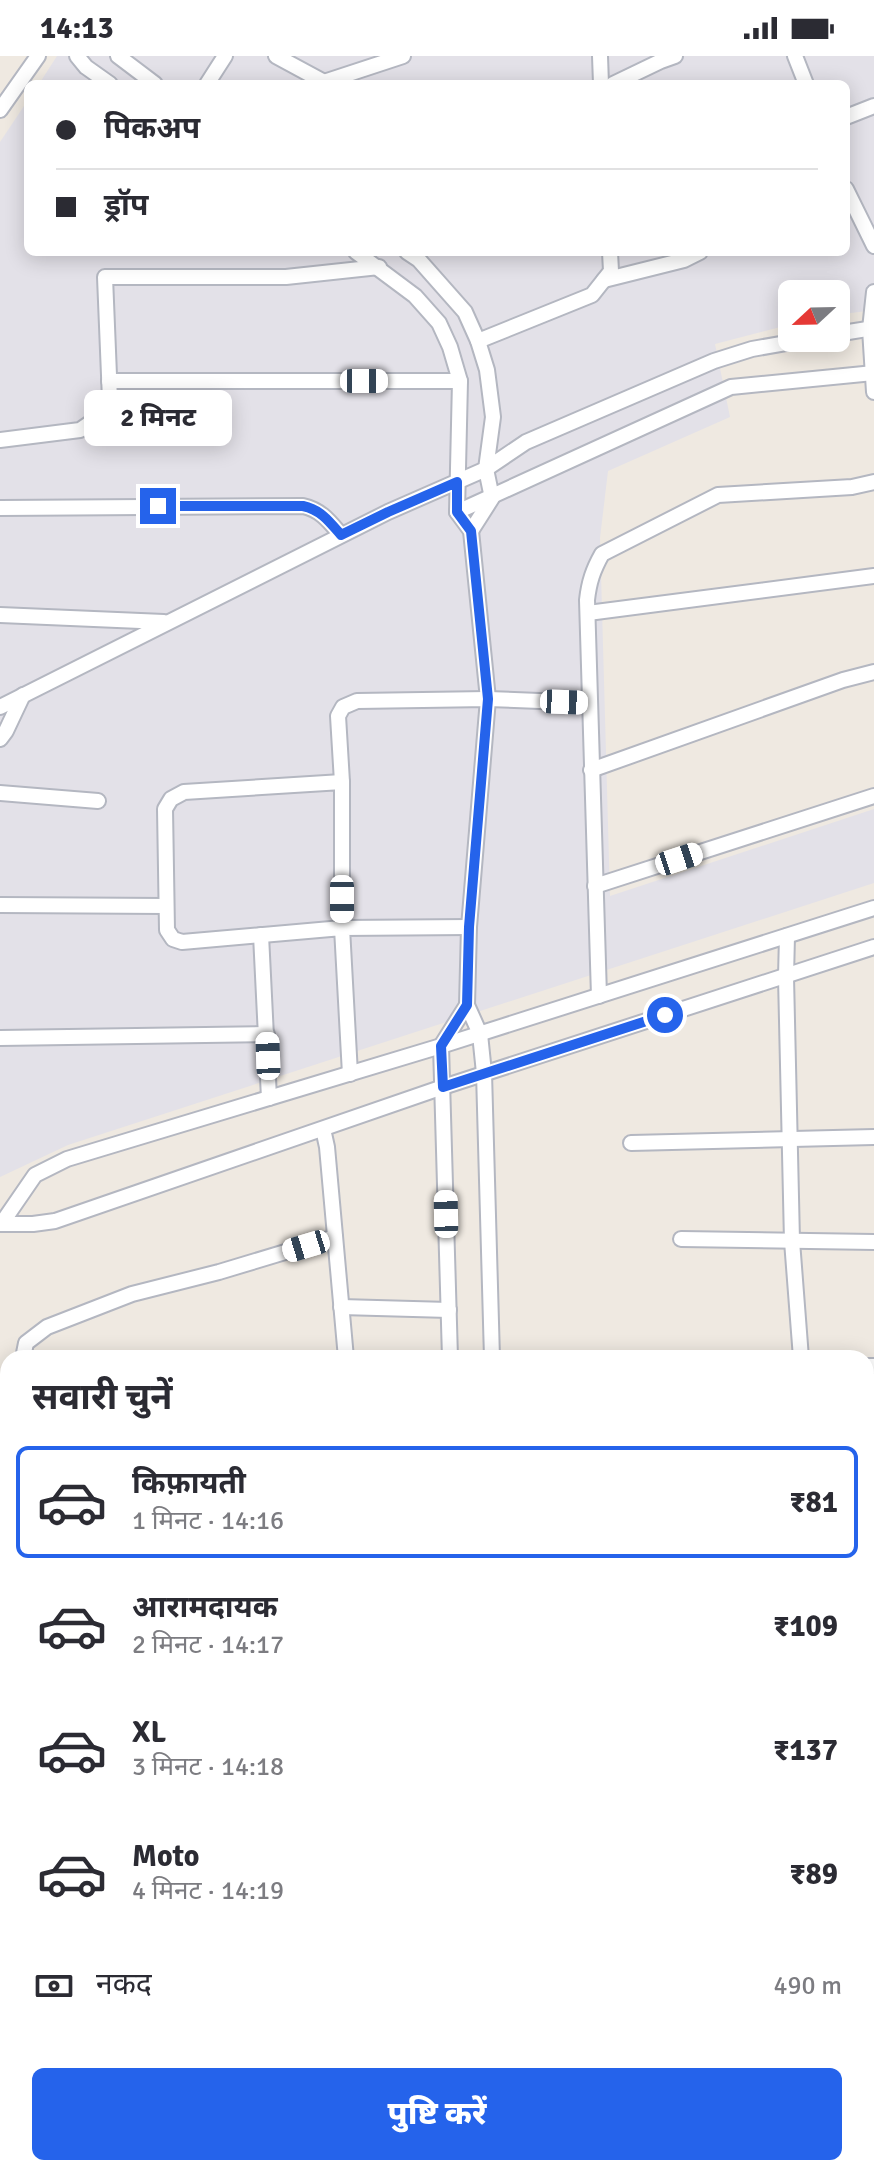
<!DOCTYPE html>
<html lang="hi">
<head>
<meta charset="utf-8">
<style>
  :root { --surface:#fff; --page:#f2f2f3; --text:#2b2b33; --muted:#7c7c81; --line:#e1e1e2; --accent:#2563eb }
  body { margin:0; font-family:Signika,"Noto Sans Devanagari",sans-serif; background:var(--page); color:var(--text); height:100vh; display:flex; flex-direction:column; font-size:30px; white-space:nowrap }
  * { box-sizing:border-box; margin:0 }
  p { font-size:26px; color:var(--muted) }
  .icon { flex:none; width:44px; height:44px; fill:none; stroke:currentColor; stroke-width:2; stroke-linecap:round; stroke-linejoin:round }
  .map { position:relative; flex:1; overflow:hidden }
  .sheet { position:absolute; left:0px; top:1294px; width:874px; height:826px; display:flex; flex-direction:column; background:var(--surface); border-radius:24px 24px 0 0; box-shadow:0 4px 20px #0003 }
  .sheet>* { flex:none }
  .hud { position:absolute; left:24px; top:24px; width:826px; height:176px; border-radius:12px; box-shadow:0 4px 20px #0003; display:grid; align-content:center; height:176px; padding:0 32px; background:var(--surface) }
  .needle { width:52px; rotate:248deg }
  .controls { position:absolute; left:778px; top:224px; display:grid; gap:16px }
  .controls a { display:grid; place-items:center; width:72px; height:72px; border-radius:12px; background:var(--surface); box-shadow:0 4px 20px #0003; font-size:40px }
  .end { position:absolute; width:36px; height:36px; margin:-18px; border:10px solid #2563eb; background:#fff; box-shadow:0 0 0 4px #fff }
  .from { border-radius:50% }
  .bubble { position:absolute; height:56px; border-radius:12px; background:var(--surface); box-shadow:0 4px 20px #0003; font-size:26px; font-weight:800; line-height:56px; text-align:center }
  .car { position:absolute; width:24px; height:48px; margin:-24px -12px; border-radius:10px; box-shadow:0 0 6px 2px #0007; background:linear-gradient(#fff 24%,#345 0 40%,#fff 0 76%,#345 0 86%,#fff 0) }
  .hud b { display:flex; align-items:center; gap:28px; height:76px; font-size:30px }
  .hud b+b { border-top:2px solid var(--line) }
  .hud i { width:20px; height:20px; background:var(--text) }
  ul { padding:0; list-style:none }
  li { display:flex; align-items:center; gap:24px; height:112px; margin:0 16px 12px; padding:0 16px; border:4px solid transparent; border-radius:12px }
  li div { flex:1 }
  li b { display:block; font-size:30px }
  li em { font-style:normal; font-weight:800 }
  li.selected { border-color:var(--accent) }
  li>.icon { width:72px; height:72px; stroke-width:1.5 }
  h2 { padding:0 32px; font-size:36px; line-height:96px }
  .pay { display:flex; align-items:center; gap:20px; height:88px; padding:0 32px; font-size:30px }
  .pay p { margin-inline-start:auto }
  .action { display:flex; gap:16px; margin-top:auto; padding:16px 32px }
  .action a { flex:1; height:92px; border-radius:12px; background:var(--accent); color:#fff; font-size:32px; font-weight:800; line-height:92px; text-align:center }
  .status { display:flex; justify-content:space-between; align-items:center; height:56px; padding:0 40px; background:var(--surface); direction:ltr }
  .status svg { height:22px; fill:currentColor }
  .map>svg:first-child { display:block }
  .industrial { fill:#e3e1e8 }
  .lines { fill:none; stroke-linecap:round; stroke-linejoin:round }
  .minor-casing { stroke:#b4b7c1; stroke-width:18 }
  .minor { stroke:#fff; stroke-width:14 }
  .route { stroke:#2563eb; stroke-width:10 }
</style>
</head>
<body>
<div class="status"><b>14:13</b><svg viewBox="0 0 49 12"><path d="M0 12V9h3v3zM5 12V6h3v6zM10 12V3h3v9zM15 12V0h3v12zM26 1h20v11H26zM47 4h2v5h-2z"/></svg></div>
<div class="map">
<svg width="874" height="2119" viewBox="0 0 874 2119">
  <rect width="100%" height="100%" fill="#efe9e1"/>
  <path class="industrial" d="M57,0h817v254l-38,5v-21h-44v30l-77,20 15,73 -122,54 -8,67 10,358 264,-87v74l-806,262 -68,32v-1035l28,-42v152h818v-168h-807z"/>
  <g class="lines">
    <g class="minor-casing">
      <g id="minor">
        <path d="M77,0l9,11 24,17"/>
        <path d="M118,0l37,28"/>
        <path d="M276,0l48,26"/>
        <path d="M600,0l1,28"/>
        <path d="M795,0l11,28"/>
        <path d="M207,28l18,-28"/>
        <path d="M326,28l-2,-2 79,-26"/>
        <path d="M613,28l48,-23 14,-5"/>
        <path d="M0,54l38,-54"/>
        <path d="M846,61l28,-11"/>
        <path d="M846,133l28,57"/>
        <path d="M356,196l59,44 24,27 11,24 10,34 -3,131 14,19 17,168 -19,228 -2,78 13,29 4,39 8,285"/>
        <path d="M407,196l12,8 46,52 13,29 9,29 6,47 -7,52 6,29 -21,33"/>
        <path d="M604,224l80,-20 16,-8"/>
        <path d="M874,236l-4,37 4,63"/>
        <path d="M836,278l38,-6"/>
        <path d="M478,285l114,-46 19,-24 -1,-19"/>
        <path d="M109,325h351"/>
        <path d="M0,384l80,-10 16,-11 14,-19 -5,-123h181l93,-10"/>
        <path d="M0,452l303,-2c18,4 26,15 38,29"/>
        <path d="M457,456l274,-125 143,-14"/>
        <path d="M588,557l286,-37"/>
        <path d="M0,559l164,7"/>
        <path d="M0,651l388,-195 98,-43 40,-27 188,-81 38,-12 63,-11"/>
        <path d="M0,683l6,-8 17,-36"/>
        <path d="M591,714l252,-90 31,-8"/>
        <path d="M342,726l-4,-66 5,-9 14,-6 131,-2 102,4"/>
        <path d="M0,737l98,8"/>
        <path d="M595,830l279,-90"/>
        <path d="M0,849l166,1"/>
        <path d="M261,879l8,163"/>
        <path d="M787,880l-1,41 6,264 9,117"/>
        <path d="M599,940l-12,-396c2,-18 6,-30 15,-46l116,-59 134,-8 22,-5"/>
        <path d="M0,982l267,-4"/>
        <path d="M350,1018l-8,-146v-146l-158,10 -13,7 -6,10 2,121 6,9 9,3 160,-14 127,-1"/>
        <path d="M323,1073l4,18 19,211"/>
        <path d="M631,1087l243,-6"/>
        <path d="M2,1167l33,-48 32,-16 374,-113 433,-138"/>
        <path d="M0,1168h33l22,-3 388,-134 431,-140"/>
        <path d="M681,1183l193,3"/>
        <path d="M341,1251l108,3"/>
        <path d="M23,1302l3,-15 21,-16 85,-33 87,-22 116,-35"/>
        <path d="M450,1302l-9,-312 26,-41"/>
        <path d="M866,1310h8"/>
        <path d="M866,1399h8"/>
        <path d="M0,1454l8,4"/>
        <path d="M866,1494h8"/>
        <path d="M0,1532h8"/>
        <path d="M0,1620h8"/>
        <path d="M866,1641l8,-1"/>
        <path d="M866,1675l8,-2"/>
        <path d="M0,1686l8,-2"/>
        <path d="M866,1772h8"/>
        <path d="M0,1797l8,-1"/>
        <path d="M0,1839l8,-2"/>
        <path d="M866,1885l8,1"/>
        <path d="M0,1940l8,-3"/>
        <path d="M866,1954h8"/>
        <path d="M0,1996h8"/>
        <path d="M866,2054l6,18 -5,47"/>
        <path d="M0,2105h8"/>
        <path d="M347,2112v7"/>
        <path d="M463,2112v7"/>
        <path d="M569,2112v7"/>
        <path d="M503,2118l17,1"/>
        <path d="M66,2119v-7"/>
      </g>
    </g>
    <use href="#minor" class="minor"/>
  </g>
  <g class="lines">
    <path class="route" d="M158,450h145c18,4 26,15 38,29l47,-23 69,-30v30l14,19 17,168 -19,228 -2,78 -26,41 2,41 222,-72"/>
  </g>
</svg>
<div class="controls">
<a><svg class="needle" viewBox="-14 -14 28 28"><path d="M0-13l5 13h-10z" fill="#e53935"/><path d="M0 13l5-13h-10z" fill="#7c7c81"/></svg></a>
</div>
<i class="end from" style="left:665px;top:959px"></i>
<i class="end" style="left:158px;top:450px"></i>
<div class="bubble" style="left:84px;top:334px;width:148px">2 मिनट</div>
<i class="car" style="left:364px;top:325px;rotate:90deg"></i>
<i class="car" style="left:564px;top:646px;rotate:92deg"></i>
<i class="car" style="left:679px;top:803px;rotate:72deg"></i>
<i class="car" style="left:342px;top:843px;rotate:180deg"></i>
<i class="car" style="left:268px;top:1000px;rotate:358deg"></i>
<i class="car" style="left:446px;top:1158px;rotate:359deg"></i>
<i class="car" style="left:306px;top:1190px;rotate:253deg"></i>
<div class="hud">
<b><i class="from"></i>पिकअप</b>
<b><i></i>ड्रॉप</b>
</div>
<section class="sheet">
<h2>सवारी चुनें</h2>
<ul>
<li class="selected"><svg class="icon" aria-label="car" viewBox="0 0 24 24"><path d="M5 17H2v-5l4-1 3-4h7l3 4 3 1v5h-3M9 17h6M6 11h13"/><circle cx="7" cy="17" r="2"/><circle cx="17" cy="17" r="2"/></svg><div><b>किफ़ायती</b><p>1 मिनट · 14:16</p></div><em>₹81</em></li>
<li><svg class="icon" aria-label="car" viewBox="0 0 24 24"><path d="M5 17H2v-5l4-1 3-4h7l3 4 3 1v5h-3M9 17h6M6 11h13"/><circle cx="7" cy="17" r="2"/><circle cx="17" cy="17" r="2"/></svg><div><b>आरामदायक</b><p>2 मिनट · 14:17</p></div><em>₹109</em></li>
<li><svg class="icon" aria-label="car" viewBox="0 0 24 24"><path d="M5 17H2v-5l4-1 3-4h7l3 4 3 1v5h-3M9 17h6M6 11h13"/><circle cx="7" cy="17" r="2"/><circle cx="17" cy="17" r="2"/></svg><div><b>XL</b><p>3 मिनट · 14:18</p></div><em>₹137</em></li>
<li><svg class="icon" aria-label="car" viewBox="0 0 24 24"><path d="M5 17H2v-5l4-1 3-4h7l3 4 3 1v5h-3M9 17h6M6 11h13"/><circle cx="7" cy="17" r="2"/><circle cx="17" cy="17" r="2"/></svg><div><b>Moto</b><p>4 मिनट · 14:19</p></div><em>₹89</em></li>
</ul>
<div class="pay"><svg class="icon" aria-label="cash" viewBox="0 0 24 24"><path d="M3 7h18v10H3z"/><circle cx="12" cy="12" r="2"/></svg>नकद<p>490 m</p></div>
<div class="action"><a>पुष्टि करें</a></div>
</section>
</div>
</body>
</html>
